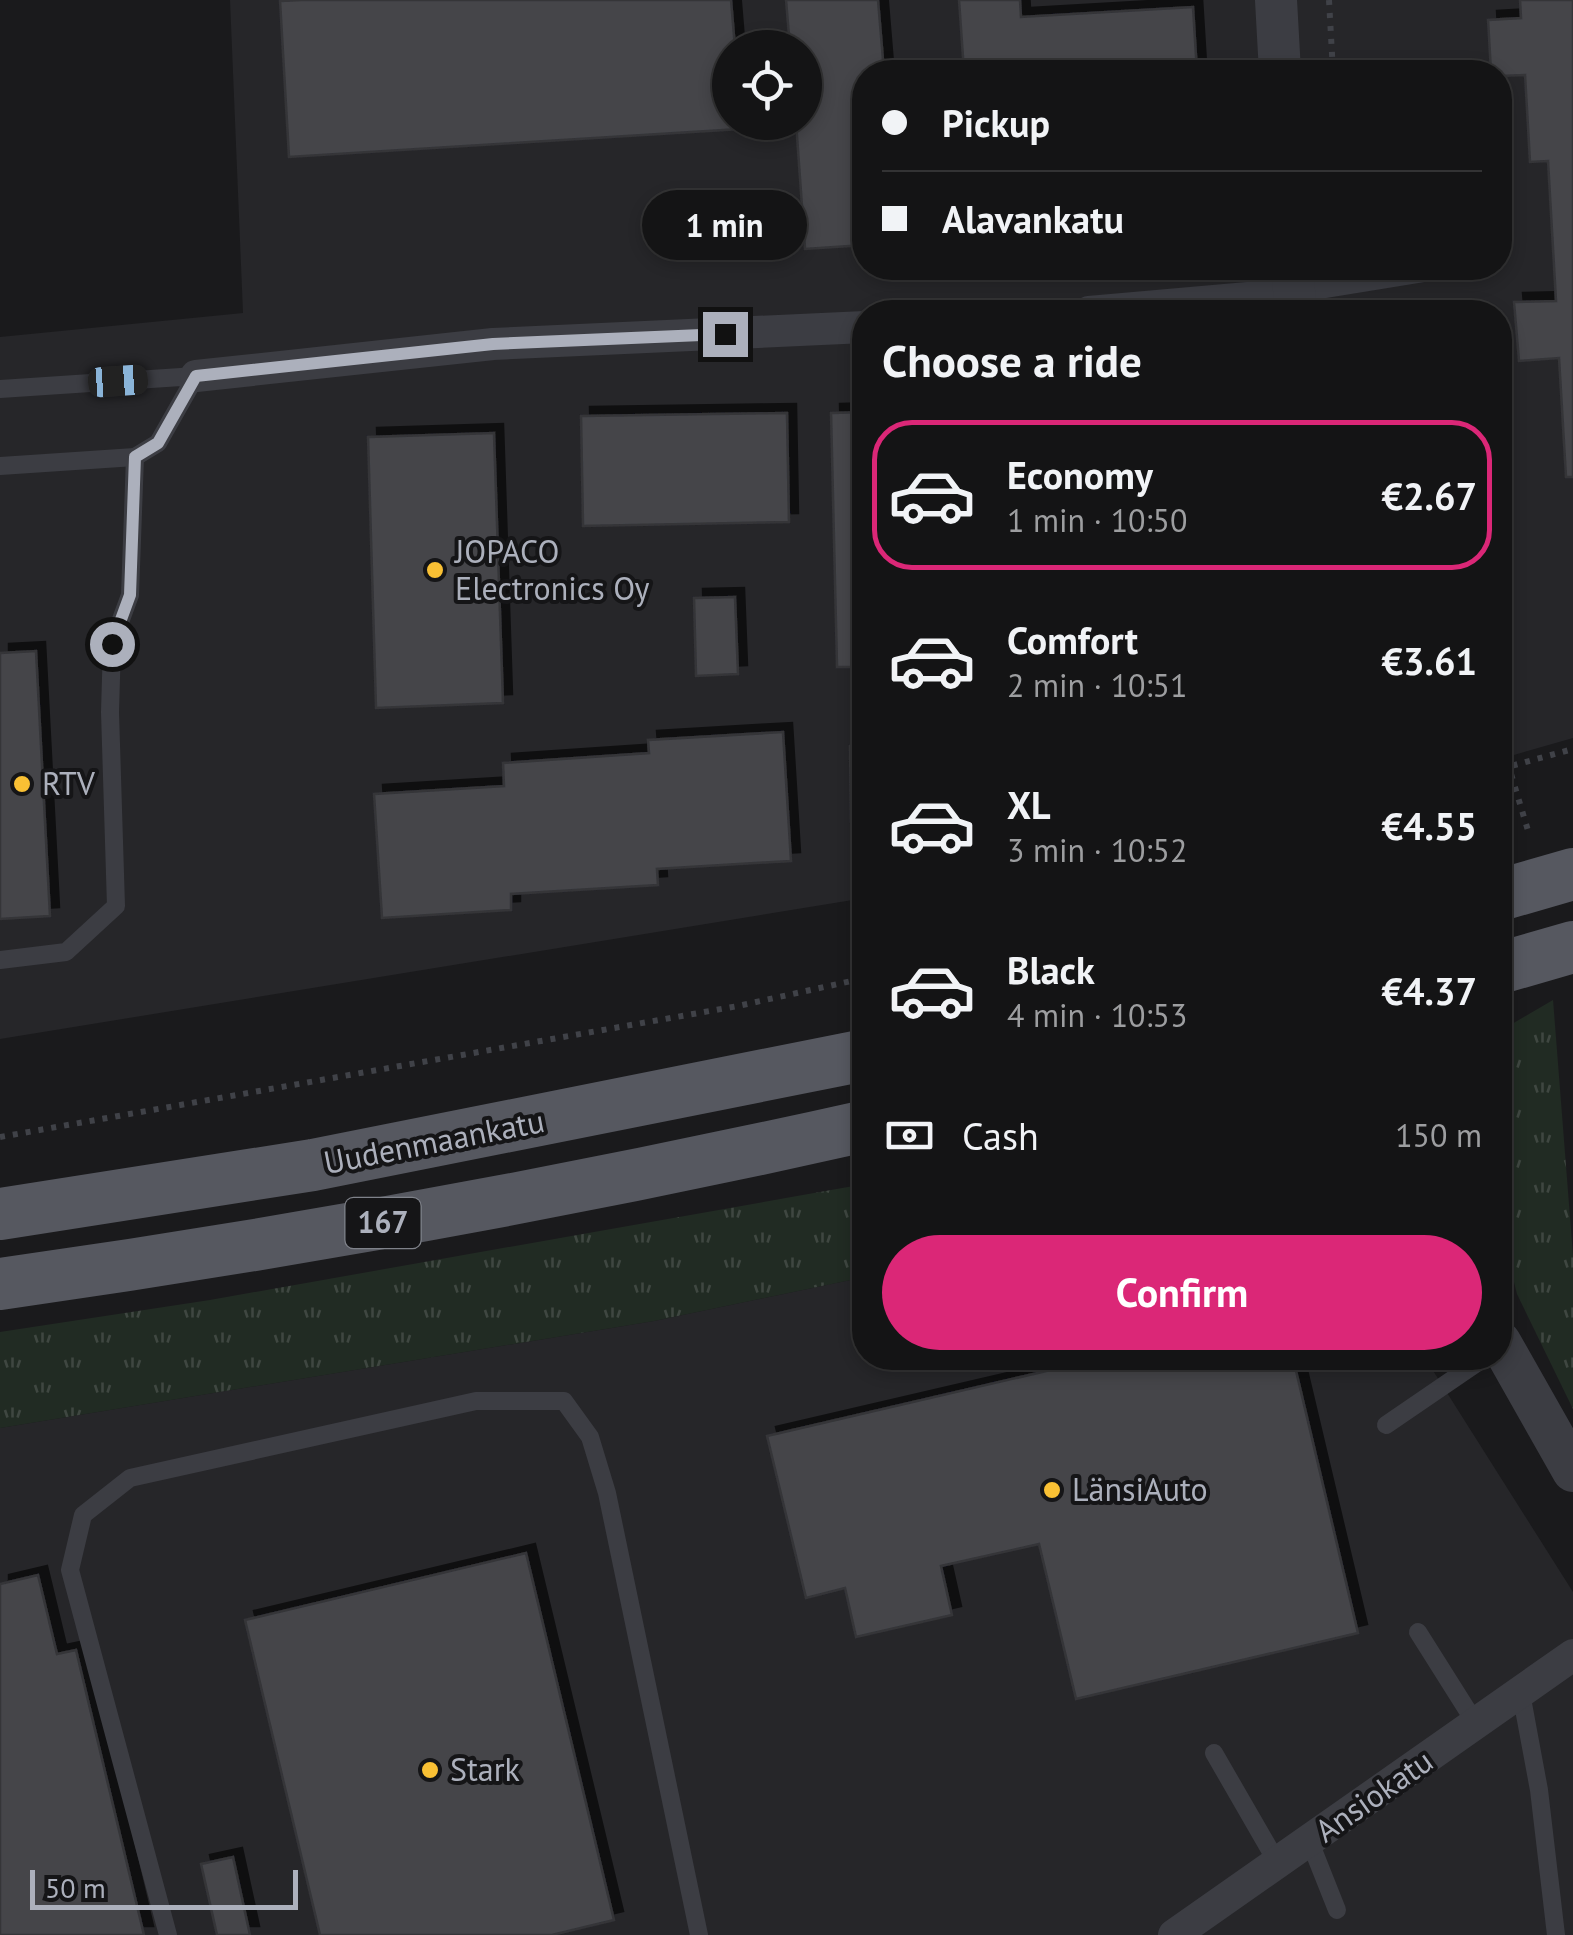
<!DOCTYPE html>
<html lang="en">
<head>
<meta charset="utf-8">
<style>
  :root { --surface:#141415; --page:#1d1d1e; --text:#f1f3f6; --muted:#9d9ea0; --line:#333334; --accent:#db2777 }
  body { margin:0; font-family:"PT Sans",sans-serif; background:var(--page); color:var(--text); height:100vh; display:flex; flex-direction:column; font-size:38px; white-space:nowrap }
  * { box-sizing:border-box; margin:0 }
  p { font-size:32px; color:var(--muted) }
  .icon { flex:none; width:55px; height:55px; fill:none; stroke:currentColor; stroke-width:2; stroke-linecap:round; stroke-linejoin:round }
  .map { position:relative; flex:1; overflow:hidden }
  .panel { position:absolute; left:852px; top:300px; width:660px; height:1070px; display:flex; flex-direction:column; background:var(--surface); border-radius:40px; box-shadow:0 5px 15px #0003,0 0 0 2px var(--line) }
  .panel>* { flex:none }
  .guide { position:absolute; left:852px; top:60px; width:660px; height:220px; border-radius:40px; box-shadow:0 5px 15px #0003,0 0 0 2px var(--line); display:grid; align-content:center; height:220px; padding:0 30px; background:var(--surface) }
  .tools { position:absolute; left:712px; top:30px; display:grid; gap:20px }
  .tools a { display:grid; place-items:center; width:110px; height:110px; border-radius:50%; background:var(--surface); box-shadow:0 5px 15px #0003,0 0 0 2px var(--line); font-size:50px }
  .scale { position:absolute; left:30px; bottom:25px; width:268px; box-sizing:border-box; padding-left:10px; border:5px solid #acb0bc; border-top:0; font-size:28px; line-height:35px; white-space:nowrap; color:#acb0bc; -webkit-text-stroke:8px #151517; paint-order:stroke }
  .end { position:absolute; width:45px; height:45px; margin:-22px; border:12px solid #acb0bc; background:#111; box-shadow:0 0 0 5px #111 }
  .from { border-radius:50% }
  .bubble { position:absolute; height:70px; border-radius:35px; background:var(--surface); box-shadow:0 5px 15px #0003,0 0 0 2px var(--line); font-size:32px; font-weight:800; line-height:70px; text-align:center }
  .car { position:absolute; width:30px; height:60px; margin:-30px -15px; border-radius:12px; box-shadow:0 0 8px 2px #0007; background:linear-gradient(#222 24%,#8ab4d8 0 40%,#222 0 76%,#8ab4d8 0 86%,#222 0) }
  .guide b { display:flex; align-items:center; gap:35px; height:95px; font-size:38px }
  .guide b+b { border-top:2px solid var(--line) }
  .guide i { width:25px; height:25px; background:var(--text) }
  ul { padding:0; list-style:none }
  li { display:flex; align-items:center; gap:30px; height:150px; margin:0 20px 15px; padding:0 10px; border:5px solid transparent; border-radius:40px }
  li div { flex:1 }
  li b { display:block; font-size:38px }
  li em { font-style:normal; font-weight:800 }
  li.active { border-color:var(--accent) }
  li>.icon { width:90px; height:90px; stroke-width:1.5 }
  h2 { padding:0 30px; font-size:45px; line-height:120px }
  .pay { display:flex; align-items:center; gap:25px; height:110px; padding:0 30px; font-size:38px }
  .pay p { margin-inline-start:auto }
  .button { display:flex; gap:20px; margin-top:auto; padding:20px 30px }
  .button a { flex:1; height:115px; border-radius:60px; background:var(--accent); color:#fff; font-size:40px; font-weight:800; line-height:115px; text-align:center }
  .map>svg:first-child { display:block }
  .built { fill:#262629; fill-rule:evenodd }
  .grass { fill:url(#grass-tufts) }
  .building { fill:#444549; stroke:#343438; stroke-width:2.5; filter:url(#shadow) }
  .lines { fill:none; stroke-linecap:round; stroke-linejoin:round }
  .path { stroke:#404248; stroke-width:6; stroke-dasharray:5 8; stroke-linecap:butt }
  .service { stroke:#3c3d43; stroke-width:18 }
  .minor { stroke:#3c3d43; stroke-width:32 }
  .tertiary { stroke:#3c3d43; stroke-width:42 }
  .primary { stroke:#565860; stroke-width:52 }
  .route { stroke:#acb0bc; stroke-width:12 }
  .poi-dot { fill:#f9c034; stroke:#151517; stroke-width:4 }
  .labels { text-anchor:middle; stroke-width:8; stroke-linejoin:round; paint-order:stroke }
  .shield { fill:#151517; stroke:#7f828a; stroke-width:2.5 }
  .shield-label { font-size:30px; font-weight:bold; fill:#acb0bc }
  .poi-label { font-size:32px; fill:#acb0bc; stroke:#151517; text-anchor:start }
  .street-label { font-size:32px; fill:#acb0bc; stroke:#151517 }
</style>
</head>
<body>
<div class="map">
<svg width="1573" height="1935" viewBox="0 0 1573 1935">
  <defs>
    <pattern id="grass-tufts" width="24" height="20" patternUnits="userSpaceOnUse" patternTransform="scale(2.5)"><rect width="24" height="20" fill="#212b23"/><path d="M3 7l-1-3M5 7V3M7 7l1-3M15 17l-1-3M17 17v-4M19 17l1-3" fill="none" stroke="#3f4741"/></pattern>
    <filter id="shadow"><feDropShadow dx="9" dy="-9" stdDeviation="0" flood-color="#0009"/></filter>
  </defs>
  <rect width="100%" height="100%" fill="#1a1a1c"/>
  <g class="built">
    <path d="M230,0h1343v738l-73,21v-447h-635v586l-865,141v-702l243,-24zM730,48h75v74h-75zM865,72h635v196h-635z"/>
    <path d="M865,1277v81h560l148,234v343h-1573v-507l654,-107z"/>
  </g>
  <g class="grass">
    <path d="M1553,1000l20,256v153l-56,-115 -17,-68v-195z"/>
    <path d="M865,1184v93l-211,44 -654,107v-96l210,-32z"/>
  </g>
  <g class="building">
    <path d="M301,0h430l4,48h-5v74h10v7l-451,28 -9,-156z"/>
    <path d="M786,0h92l6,72h-19v173l-60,4 -9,-127h9v-74h-15z"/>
    <path d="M959,0h61l1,17 172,-10 4,65h-233z"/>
    <path d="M1520,0h53v477h-7l-7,-119 -40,3 -5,-59 42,-1 -8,-140 -18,1 -5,-87 -25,1v-4h-9l-3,-52 33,-2z"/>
    <path d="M865,412v255h-28l-6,-254z"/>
    <path d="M787,413l2,109 -206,4 -2,-110z"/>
    <path d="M494,433l9,270 -127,5 -8,-271z"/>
    <path d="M735,597l3,77 -42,2 -2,-78z"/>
    <path d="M36,651l14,265 -50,3v-266z"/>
    <path d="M783,732l8,129 -134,8 1,16 -147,9v16l-129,8 -8,-124 130,-8 -1,-23 146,-10 -1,-13z"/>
    <path d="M850,746h15v76h-14z"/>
    <path d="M1102,1358h191l65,275 -282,66 -37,-155 -98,22 11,49 -96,22 -11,-49 -39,10 -39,-162z"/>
    <path d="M526,1553l88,367 -62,15h-232l-75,-315z"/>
    <path d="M38,1575l19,79 19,-4 68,285h-144v-351z"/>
    <path d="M233,1857l17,78h-33l-16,-71z"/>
  </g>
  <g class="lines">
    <g class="path">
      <path d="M1329,0l4,72"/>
      <path d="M1500,737l29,97"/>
      <path d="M1500,769l73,-20"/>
      <path d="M0,1137l738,-131 127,-28"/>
    </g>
    <g class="service">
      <path d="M1294,294l160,-26"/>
      <path d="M0,389l196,-13 -38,67 -23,14 -5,138 -18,49 -2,68 6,194 -50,46 -66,8"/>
      <path d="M0,466l135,-9"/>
      <path d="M1386,1425l98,-67"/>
      <path d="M1418,1632l58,92"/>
      <path d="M1521,1693l18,97 17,145"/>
      <path d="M1214,1753l64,111"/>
      <path d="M1310,1842l27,68"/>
      <path d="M168,1935l-98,-365 13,-55 47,-37 346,-77h88l26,36 17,56 92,442"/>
    </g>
    <g class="minor">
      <path d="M1089,312l205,-18"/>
      <path d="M196,376l297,-32 372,-17"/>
      <path d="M1174,1935l399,-280"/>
    </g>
    <g class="tertiary">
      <path d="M1276,0l4,72"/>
      <path d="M1292,268l4,44"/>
      <path d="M1500,1342l73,129"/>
    </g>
    <g class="primary">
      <path d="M1500,895l73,-21"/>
      <path d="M1500,968l73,-21"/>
      <path d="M0,1214l313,-49 552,-110"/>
      <path d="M0,1284c291,-41 579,-94 865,-158"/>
    </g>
  </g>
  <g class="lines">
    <path class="route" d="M112,644l18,-49 5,-138 23,-14 38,-67 297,-32 232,-10"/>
  </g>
  <g class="poi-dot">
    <circle cx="435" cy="570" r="10"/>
    <circle cx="22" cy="784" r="10"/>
    <circle cx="1052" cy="1490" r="10"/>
    <circle cx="430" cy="1770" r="10"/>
  </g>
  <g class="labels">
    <rect class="shield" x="345.5" y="1198" width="75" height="50" rx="8"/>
    <g class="shield-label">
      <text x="383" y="1233">167</text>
    </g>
    <g class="poi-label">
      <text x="455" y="563">JOPACO<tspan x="455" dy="37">Electronics Oy</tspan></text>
      <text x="42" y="795">RTV</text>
      <text x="1072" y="1501">LänsiAuto</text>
      <text x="450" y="1781">Stark</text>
    </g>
    <g class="street-label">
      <text transform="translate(434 1142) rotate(-11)" y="11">Uudenmaankatu</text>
      <text transform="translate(1374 1796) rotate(-35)" y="11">Ansiokatu</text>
    </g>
  </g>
</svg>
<div class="tools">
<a><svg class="icon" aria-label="locate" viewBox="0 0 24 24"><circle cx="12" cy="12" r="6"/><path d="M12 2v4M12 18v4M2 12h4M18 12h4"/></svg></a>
</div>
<div class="scale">50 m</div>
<i class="end from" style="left:112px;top:644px"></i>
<i class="end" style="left:725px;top:334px"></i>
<div class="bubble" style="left:642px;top:190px;width:165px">1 min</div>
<i class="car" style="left:118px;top:381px;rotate:86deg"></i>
<div class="guide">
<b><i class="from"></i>Pickup</b>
<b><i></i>Alavankatu</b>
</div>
<section class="panel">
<h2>Choose a ride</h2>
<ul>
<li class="active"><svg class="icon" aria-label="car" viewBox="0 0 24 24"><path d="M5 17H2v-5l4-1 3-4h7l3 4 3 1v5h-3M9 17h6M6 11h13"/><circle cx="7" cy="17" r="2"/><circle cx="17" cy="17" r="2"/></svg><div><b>Economy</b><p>1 min · 10:50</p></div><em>€2.67</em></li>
<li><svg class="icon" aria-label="car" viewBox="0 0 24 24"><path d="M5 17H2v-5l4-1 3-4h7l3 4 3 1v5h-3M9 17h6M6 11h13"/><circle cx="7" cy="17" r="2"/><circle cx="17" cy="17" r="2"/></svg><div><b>Comfort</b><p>2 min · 10:51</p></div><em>€3.61</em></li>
<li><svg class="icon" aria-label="car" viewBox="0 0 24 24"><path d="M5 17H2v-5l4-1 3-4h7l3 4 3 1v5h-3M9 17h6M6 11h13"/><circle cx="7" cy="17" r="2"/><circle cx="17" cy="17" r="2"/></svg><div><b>XL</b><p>3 min · 10:52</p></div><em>€4.55</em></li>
<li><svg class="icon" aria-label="car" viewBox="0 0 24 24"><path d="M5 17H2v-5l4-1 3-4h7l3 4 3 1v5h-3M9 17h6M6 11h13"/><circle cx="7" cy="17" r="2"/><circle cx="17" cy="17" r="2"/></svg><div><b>Black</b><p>4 min · 10:53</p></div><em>€4.37</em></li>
</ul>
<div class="pay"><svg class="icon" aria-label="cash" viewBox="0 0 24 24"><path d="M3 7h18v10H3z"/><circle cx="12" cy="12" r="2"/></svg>Cash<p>150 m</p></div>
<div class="button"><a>Confirm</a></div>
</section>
</div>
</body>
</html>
